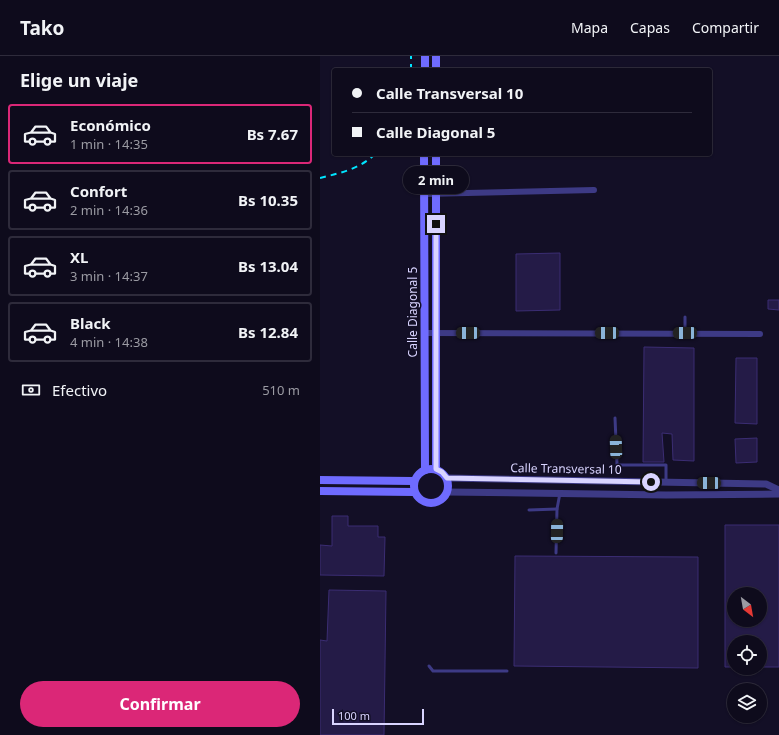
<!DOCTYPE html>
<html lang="es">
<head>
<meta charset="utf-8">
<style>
  :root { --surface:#0e0b1c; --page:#1c1929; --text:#f1f3f6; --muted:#9b9ba3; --line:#2e2b3b; --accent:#db2777 }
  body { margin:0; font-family:"Noto Sans",sans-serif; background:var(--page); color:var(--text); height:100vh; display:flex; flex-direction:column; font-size:15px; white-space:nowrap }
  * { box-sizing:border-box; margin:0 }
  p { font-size:13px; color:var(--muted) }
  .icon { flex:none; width:22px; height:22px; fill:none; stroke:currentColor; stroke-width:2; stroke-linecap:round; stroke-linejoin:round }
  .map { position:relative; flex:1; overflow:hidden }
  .drawer { display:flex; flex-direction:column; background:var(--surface); width:320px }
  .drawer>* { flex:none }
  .top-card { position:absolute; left:12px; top:12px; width:380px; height:88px; border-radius:4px; box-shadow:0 1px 3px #0004,0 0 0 1px var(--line); display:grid; align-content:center; height:88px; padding:0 20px; background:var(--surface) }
  .needle { width:26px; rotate:149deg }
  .tools { position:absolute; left:407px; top:531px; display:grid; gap:8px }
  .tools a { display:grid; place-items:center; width:40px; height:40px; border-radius:50%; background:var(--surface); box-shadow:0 1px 3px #0004,0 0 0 1px var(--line); font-size:20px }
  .scale { position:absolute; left:12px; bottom:10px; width:92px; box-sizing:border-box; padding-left:4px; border:2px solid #d9d4ff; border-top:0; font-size:11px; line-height:14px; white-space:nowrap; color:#d9d4ff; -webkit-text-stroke:3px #130f26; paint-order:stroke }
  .end { position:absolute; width:18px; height:18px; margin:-9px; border:5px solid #d9d4ff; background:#111; box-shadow:0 0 0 2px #111 }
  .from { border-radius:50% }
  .bubble { position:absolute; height:28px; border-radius:14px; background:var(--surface); box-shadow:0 1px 3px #0004,0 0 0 1px var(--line); font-size:13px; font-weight:700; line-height:28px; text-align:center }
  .car { position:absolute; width:12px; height:24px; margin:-12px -6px; border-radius:5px; box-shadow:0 0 3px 1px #0007; background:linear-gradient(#222 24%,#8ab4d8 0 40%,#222 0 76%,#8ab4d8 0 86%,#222 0) }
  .top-card b { display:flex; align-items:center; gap:14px; height:38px; font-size:15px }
  .top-card b+b { border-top:1px solid var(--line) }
  .top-card i { width:10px; height:10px; background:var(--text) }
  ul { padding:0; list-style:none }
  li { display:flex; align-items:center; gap:12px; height:60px; margin:0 8px 6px; padding:0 12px; border:2px solid var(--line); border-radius:4px }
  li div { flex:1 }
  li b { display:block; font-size:15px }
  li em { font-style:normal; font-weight:700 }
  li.current { border-color:var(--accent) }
  li>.icon { width:36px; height:36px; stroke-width:1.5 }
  h2 { padding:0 20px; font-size:18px; line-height:48px }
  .pay { display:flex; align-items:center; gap:10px; height:44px; padding:0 20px; font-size:15px }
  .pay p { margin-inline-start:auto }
  .button { display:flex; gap:8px; margin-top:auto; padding:8px 20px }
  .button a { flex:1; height:46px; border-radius:24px; background:var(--accent); color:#fff; font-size:16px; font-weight:700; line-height:46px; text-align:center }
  header { display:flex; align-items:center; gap:24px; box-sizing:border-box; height:56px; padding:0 20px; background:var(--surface); border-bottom:1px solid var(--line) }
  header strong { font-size:19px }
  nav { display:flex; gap:22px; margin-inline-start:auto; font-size:14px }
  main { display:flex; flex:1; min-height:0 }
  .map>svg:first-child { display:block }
  .building { fill:#241b47; stroke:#3b2d73; fill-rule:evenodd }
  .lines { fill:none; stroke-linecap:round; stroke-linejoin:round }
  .service { stroke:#3d3a85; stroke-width:3 }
  .minor { stroke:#3d3a85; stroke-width:6 }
  .tertiary { stroke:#3d3a85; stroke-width:7 }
  .secondary { stroke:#6f6bff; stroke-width:8 }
  .rail { stroke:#00e5ff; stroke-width:2; stroke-dasharray:6 5; stroke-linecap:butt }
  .route { stroke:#d9d4ff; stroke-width:5 }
  .labels { text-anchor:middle; stroke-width:3; stroke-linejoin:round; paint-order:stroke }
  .street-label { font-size:12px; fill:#d9d4ff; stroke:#130f26 }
</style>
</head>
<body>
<header>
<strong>Tako</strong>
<nav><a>Mapa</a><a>Capas</a><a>Compartir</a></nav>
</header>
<main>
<section class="drawer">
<h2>Elige un viaje</h2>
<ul>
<li class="current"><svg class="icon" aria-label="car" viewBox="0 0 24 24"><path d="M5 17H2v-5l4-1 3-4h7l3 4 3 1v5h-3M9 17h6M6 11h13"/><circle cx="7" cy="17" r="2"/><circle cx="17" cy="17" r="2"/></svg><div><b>Económico</b><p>1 min · 14:35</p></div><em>Bs 7.67</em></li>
<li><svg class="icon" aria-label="car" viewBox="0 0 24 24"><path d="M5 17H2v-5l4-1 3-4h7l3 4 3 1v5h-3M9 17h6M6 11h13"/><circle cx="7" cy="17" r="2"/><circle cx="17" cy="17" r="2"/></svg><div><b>Confort</b><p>2 min · 14:36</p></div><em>Bs 10.35</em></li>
<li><svg class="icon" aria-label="car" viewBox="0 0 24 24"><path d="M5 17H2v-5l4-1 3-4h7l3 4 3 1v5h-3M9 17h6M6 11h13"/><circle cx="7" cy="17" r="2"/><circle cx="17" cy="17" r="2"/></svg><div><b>XL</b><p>3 min · 14:37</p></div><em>Bs 13.04</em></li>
<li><svg class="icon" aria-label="car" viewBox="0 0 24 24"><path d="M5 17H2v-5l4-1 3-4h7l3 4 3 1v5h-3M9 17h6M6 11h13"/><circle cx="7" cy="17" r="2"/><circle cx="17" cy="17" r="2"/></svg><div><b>Black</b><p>4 min · 14:38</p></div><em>Bs 12.84</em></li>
</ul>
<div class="pay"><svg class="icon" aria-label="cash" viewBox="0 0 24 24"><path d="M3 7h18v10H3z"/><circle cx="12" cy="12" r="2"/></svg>Efectivo<p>510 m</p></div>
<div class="button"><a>Confirmar</a></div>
</section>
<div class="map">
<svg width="459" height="679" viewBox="0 0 459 679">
  <rect width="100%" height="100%" fill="#130f26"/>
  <g class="building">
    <path d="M240,197v57l-44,1v-57z"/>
    <path d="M448,244h11v10l-11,-1z"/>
    <path d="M324,291l50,1v113l-21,-1 -1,-26 -10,-1 2,29h-21z"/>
    <path d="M416,302h21v66l-22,-1z"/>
    <path d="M437,382v24l-21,1 -1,-24z"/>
    <path d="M12,460h16v10h30v11h7l-1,39 -64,-1v-30l12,1z"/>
    <path d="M405,469h54v142h-19v-25h-26v25h-9zM414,538h26v26h-26z"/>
    <path d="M195,500l183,1v111l-184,-2z"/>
    <path d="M9,534l57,1 -2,144h-64v-95l7,1z"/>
  </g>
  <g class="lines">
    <g class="service">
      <path d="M118,119h15"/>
      <path d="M365,277v-16"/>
      <path d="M295,362l2,46 2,1h47v17"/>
      <path d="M209,454l28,-1"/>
      <path d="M236,497l1,-44 3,-16"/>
      <path d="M109,610l4,5h74"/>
    </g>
    <g class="minor">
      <path d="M104,138l170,-4"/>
      <path d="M105,277l335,1"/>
    </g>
    <g class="tertiary">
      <path d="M127,422l319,6 13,6"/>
      <path d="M127,436l219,3 113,-1"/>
    </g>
    <g class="secondary">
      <path d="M105,14v-14"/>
      <path d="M116,14v-14"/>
      <path d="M104,98l1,316"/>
      <path d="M116,98v315"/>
      <circle cx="111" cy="430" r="17"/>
      <path d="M0,424l93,1"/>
      <path d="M0,435l94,1"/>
    </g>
    <g class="rail">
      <path d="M91,14v-14"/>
      <path d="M0,122c20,-5 40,-9 55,-24"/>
    </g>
  </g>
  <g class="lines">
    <path class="route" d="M116,168v245l6,3 5,6 204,4"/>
  </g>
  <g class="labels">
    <g class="street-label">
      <text transform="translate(93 256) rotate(-90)" y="4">Calle Diagonal 5</text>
      <text transform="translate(246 413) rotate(1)" y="4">Calle Transversal 10</text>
    </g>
  </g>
</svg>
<div class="tools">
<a><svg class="needle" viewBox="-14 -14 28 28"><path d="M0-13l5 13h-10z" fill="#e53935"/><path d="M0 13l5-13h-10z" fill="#9b9ba3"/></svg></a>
<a><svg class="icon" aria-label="locate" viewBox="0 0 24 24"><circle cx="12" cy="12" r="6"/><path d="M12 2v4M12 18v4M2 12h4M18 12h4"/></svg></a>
<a><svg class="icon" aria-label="layers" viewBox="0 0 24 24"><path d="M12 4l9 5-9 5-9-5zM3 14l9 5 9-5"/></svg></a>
</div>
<div class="scale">100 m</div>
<i class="end from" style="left:331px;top:426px"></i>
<i class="end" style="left:116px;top:168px"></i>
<div class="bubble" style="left:83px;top:110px;width:66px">2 min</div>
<i class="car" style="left:148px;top:277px;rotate:270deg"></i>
<i class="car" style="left:287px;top:277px;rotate:270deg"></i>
<i class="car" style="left:365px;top:277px;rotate:270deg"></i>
<i class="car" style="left:296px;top:391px;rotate:358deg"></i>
<i class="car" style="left:389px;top:427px;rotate:271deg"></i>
<i class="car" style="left:237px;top:475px;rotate:1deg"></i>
<div class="top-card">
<b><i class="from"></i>Calle Transversal 10</b>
<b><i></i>Calle Diagonal 5</b>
</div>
</div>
</main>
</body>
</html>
